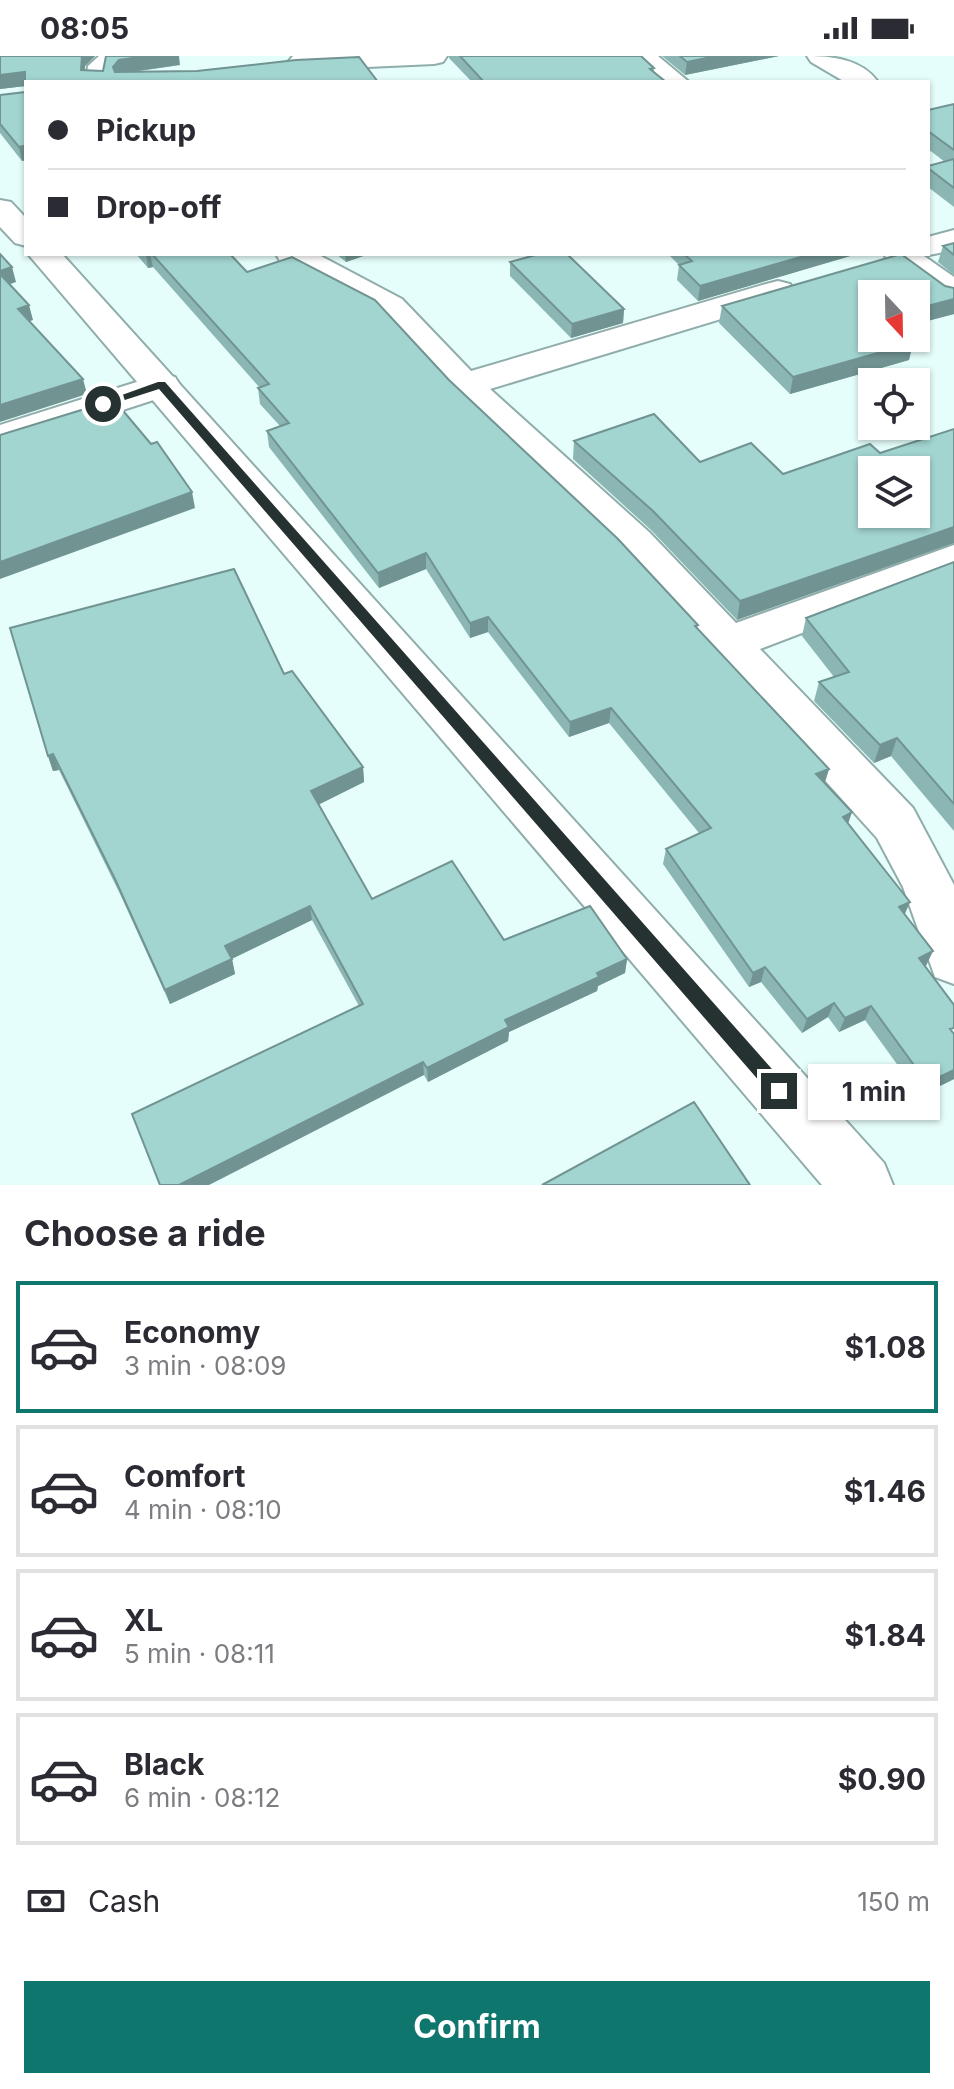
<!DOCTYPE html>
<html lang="en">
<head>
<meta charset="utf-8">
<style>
  :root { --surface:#fff; --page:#f2f2f3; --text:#2b2b33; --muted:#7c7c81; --line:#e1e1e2; --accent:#0f766e }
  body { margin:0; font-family:Inter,sans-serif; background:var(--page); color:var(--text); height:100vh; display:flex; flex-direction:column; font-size:30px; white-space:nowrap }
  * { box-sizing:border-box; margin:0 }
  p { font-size:26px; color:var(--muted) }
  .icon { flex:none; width:44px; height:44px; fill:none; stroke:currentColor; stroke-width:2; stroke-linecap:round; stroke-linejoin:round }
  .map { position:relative; height:1129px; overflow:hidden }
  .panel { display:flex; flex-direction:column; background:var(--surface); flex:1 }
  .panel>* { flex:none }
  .guide { position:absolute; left:24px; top:24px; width:906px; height:176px; border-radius:0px; box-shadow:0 2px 6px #0004; display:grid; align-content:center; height:176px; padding:0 24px; background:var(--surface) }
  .needle { width:52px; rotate:158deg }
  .tools { position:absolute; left:858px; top:224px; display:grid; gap:16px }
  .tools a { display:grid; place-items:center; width:72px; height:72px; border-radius:0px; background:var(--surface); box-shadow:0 2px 6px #0004; font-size:40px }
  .end { position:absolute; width:36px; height:36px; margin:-18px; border:10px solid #263231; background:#fff; box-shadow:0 0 0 4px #fff }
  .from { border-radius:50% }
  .bubble { position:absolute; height:56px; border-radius:0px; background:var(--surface); box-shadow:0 2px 6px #0004; font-size:26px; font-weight:700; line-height:56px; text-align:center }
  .guide b { display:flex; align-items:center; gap:28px; height:76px; font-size:30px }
  .guide b+b { border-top:2px solid var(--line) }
  .guide i { width:20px; height:20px; background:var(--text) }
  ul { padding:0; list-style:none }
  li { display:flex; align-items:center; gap:24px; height:132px; margin:0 16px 12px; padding:0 8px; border:4px solid var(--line); border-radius:0px }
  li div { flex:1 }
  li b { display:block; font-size:30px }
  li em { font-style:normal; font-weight:700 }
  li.current { border-color:var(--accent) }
  li>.icon { width:72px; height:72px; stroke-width:1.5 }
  h2 { padding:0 24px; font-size:36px; line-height:96px }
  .pay { display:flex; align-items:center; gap:20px; height:88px; padding:0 24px; font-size:30px }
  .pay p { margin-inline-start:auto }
  .button { display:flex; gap:16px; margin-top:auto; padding:16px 24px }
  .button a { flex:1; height:92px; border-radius:0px; background:var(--accent); color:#fff; font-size:32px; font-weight:700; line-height:92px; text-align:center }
  .status { display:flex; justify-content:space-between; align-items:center; height:56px; padding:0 40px; background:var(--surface); direction:ltr }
  .status svg { height:22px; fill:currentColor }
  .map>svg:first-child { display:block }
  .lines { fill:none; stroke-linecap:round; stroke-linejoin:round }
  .lane-casing { stroke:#90adab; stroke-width:4 }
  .street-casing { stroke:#90adab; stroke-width:4 }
  .secondary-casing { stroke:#90adab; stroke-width:4 }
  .lane { fill:#fff; fill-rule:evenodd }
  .street { fill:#fff; fill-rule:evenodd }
  .secondary { fill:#fff; fill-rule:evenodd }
  .wall { fill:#8bb6b3 }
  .shaded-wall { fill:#719492 }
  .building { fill:#a2d4d0; stroke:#719492; stroke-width:2; fill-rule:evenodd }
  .route { fill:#263231 }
</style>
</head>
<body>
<div class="status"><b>08:05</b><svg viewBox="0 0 49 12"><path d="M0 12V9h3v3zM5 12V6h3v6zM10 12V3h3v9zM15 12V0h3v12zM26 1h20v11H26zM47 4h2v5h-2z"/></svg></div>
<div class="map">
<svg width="954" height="1129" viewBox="0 0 954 1129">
  <rect width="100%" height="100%" fill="#e5fefb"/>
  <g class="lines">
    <g class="lane-casing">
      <path id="lane" d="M99,0h21l-14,12 -2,14h-18l2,-16z"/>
    </g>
    <g class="street-casing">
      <g id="street">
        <path d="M293,0h154l-4,6 -9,2 -133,6 -9,-2 -4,-6z"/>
        <path d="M628,0h30l31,26h-31z"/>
        <path d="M807,0c25,0 55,3 71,26h-33l-34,-20z"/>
        <path d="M954,174v20l-30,6 30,21v26l-12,-3 -54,-39 -4,-7h44v-17z"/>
        <path d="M276,198h41l85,45 69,72 295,-87 12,-3 12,3 5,7 -5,7 -300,91 159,143 87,91 218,-78v30l-194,74 153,159 41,77v99l-19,-7 -32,-90 -26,-49 -258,-286 -168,-159 -73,-80 -98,-52z"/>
        <path d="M162,318l13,3 5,8 -5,8 -175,57v-25z"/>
      </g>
    </g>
    <g class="secondary-casing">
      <g id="secondary">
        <path d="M0,144l11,2 15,16v28l-11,-3 -15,-16z"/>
        <path d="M28,198h34l822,909 9,22h-71z"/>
      </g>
    </g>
    <use href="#lane" class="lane"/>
    <use href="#street" class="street"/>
    <use href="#secondary" class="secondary"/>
  </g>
  <g class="wall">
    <path d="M0,0h95l-10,10v5h18l77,-6 -47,7 245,10h-352v78l-4,1 -22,-28v-38l25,-3v-6l-25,3z"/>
    <path d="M449,0h192l13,12v4l12,10h-194l-23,-24z"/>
    <path d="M662,0h117l-94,19z"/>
    <path d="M954,48v103l-26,-20v-21l17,-4 -17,-13v-39z"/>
    <path d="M954,187v32l-16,-13 5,-16z"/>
    <path d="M136,198h94l17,18 202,108 249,245 -1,4 132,140 -4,14 23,41 57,90 28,37 -8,15 29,113 -34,17 -55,-76 -26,12 -11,-15 -26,16 -41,-51 -12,5 -86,-123 3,-15 33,-16 -90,-110 -40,14 -81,-105 -18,6 -44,-69 -47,19 -110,-141 -2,-16 13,-5 -20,-22 -2,-16h2l-107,-121 -5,1z"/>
    <path d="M336,198h33l-23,8z"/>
    <path d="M668,198h189l-159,47 -21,-21 2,-15z"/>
    <path d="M510,206l114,47 -1,14 -52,15 -61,-62z"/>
    <path d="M945,230l9,2v26l-38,10v-30l-44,44 41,5 -4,17 -119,34 -71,-71 3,-17z"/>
    <path d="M574,385l209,33 -46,146 -86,-90 -78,-71z"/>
    <path d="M954,506v269l-63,-75 -17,7 -60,-62 5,-19 15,-5 -32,-41 4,-18z"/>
    <path d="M284,618l79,93 1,15 -45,22 53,95 132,41 123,19 -2,14 -27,13 -1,5 -88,41 -1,9 -80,41 -4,-7 -65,-69 -47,-86 -80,39 3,15 -65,30 -50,-110 -61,-124 -6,1 -5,-15z"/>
  </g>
  <g class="shaded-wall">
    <path d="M82,0h13l-10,10 -1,16 -3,-12z"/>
    <path d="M146,0h33l1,9 -59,8 -5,7 -3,-13 6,-7z"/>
    <path d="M716,0h63l-94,19 2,-13z"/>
    <path d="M25,16l1,14 -26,3v-14z"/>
    <path d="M23,90l3,14 -4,1 -3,-14z"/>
    <path d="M146,198h4l3,13 -5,1z"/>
    <path d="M345,198h24l-23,8z"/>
    <path d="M811,198h46l-159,47 2,-15z"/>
    <path d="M12,211l4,15 -14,5 -2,-7v-9z"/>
    <path d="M954,243v15l-38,10v-15z"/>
    <path d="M29,249l4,15 -11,4 -4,-15z"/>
    <path d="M624,253l-1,14 -52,15 1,-14z"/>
    <path d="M913,287l-4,17 -119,34 3,-17z"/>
    <path d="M83,323l4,15 -87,28v-17z"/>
    <path d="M192,436l3,16 -195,71v-17z"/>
    <path d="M954,471v16l-217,77 3,-19z"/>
    <path d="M426,497v16l-47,19 -1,-15z"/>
    <path d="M488,561v15l-18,6v-15z"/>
    <path d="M611,652l-2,15 -40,14 1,-15z"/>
    <path d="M897,682l-6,18 -17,7 6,-18z"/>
    <path d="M53,698l6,16 -6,1 -5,-15z"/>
    <path d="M363,711l1,15 -50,25 -3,-16z"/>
    <path d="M829,713l-5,15 -8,-10z"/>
    <path d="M852,756l-5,15 -4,-10z"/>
    <path d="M910,846l-6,14 -5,-9z"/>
    <path d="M310,850l2,14 -83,40 -4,-14z"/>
    <path d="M933,895l-7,15 -14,6 7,-14z"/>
    <path d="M232,903l3,15 -65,30 -5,-14z"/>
    <path d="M627,903l-2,14 -27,13 -1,5 -88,41 -1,9 -80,41 -1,-14 78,-48z"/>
    <path d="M765,911l-4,15 -12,5 4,-14z"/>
    <path d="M834,947l-6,14 -26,16 5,-14z"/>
    <path d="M871,950l-6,14 -26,12 6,-14z"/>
    <path d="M423,1006l1,13 -215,110h-30z"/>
    <path d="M954,1014v9l-34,17 7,-13z"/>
  </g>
  <g class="building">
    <path d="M0,0h82l-1,14 22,1 3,-15h40l-27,4 -6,7 2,5 82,-1 99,-11 63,-3 19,25h-352v69l-3,-5 -4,1 -19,-23v-29l25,-3v-20l-25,3z"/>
    <path d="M460,0h181l13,12 -4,1 16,13h-182z"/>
    <path d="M680,0h36l-29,6z"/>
    <path d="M954,48v46l-26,-19v-21z"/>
    <path d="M954,103v29l-26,-20v-2z"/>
    <path d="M954,187v12l-11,-9z"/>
    <path d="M0,198l12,13 -12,4z"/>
    <path d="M152,198h78l17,18 45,-15 83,43 74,80 169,159 80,86 -3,1 134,143 -13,5 36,38 -9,5 67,85 -11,5 34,44 -14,7 35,47v23l-4,1 4,5v36l-27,13 -56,-77 -26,12 -11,-15 -27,16 -42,-52 -12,6 -87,-124 45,-21 -100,-120 -41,14 -82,-105 -18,6 -44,-70 -48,20 -111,-142 22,-8 -31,-35 11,-4z"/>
    <path d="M539,198h28l57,55 -52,15 -62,-62z"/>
    <path d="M684,198h127l-111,32 -21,-21 13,-4z"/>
    <path d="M901,198l44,32 9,2v11l-38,10v-15h-44v44h35l6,5 -120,34 -71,-71z"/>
    <path d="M0,218l29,31 -11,4 65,70 -83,26z"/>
    <path d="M114,344l37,44 6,-2 35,50 -192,70v-127z"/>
    <path d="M654,358l46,48 51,-19 32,31 87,-30 10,9 74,-24v98l-214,74 -87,-90 -79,-70zM872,414h44v44h-44z"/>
    <path d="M954,506v242l-57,-66 -17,7 -61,-63 30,-10 -43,-54z"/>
    <path d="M234,513l50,105 8,-3 71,96 -52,24 61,108 80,-38 52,79 86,-34 37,53 -30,14 2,4 -94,43 4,7 -82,41 -4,-6 -244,123h-19l-28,-71 231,-110 -53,-98 -85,40 7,13 -67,31 -50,-111 -62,-125 -5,2 -38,-128z"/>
    <path d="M694,1046l56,83h-208z"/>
  </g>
  <path class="route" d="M158,326h7l621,703 2,6 -2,6 -7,2 -6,-2 -614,-708 -56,18 -6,-3z"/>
</svg>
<div class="tools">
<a><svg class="needle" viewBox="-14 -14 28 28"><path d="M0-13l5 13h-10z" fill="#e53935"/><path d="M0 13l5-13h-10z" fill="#7c7c81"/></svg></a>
<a><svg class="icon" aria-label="locate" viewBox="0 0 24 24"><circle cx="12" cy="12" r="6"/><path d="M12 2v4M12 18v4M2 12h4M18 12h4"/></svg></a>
<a><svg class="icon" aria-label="layers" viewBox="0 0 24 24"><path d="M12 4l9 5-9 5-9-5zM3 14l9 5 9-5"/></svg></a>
</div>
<i class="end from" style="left:103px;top:348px"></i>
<i class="end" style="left:779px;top:1035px"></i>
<div class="bubble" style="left:808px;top:1008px;width:132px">1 min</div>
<div class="guide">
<b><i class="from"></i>Pickup</b>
<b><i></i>Drop-off</b>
</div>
</div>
<section class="panel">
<h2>Choose a ride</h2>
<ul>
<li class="current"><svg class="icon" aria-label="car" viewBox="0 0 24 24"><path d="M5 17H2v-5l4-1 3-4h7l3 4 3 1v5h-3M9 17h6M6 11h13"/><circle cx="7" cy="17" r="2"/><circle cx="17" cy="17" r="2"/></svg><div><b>Economy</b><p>3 min · 08:09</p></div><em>$1.08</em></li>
<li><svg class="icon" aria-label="car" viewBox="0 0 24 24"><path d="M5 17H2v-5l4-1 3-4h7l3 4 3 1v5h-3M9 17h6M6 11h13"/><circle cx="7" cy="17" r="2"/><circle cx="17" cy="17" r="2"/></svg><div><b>Comfort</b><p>4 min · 08:10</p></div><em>$1.46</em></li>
<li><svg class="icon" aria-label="car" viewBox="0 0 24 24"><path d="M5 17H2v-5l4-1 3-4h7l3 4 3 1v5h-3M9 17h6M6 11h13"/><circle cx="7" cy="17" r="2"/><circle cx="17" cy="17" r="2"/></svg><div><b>XL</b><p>5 min · 08:11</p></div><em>$1.84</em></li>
<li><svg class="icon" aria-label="car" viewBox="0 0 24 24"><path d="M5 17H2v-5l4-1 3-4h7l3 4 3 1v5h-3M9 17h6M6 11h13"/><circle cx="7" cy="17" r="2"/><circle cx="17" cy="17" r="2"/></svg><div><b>Black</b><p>6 min · 08:12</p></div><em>$0.90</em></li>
</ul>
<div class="pay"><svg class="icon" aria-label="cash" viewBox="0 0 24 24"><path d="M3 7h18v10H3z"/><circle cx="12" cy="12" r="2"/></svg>Cash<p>150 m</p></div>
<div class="button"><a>Confirm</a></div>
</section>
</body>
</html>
